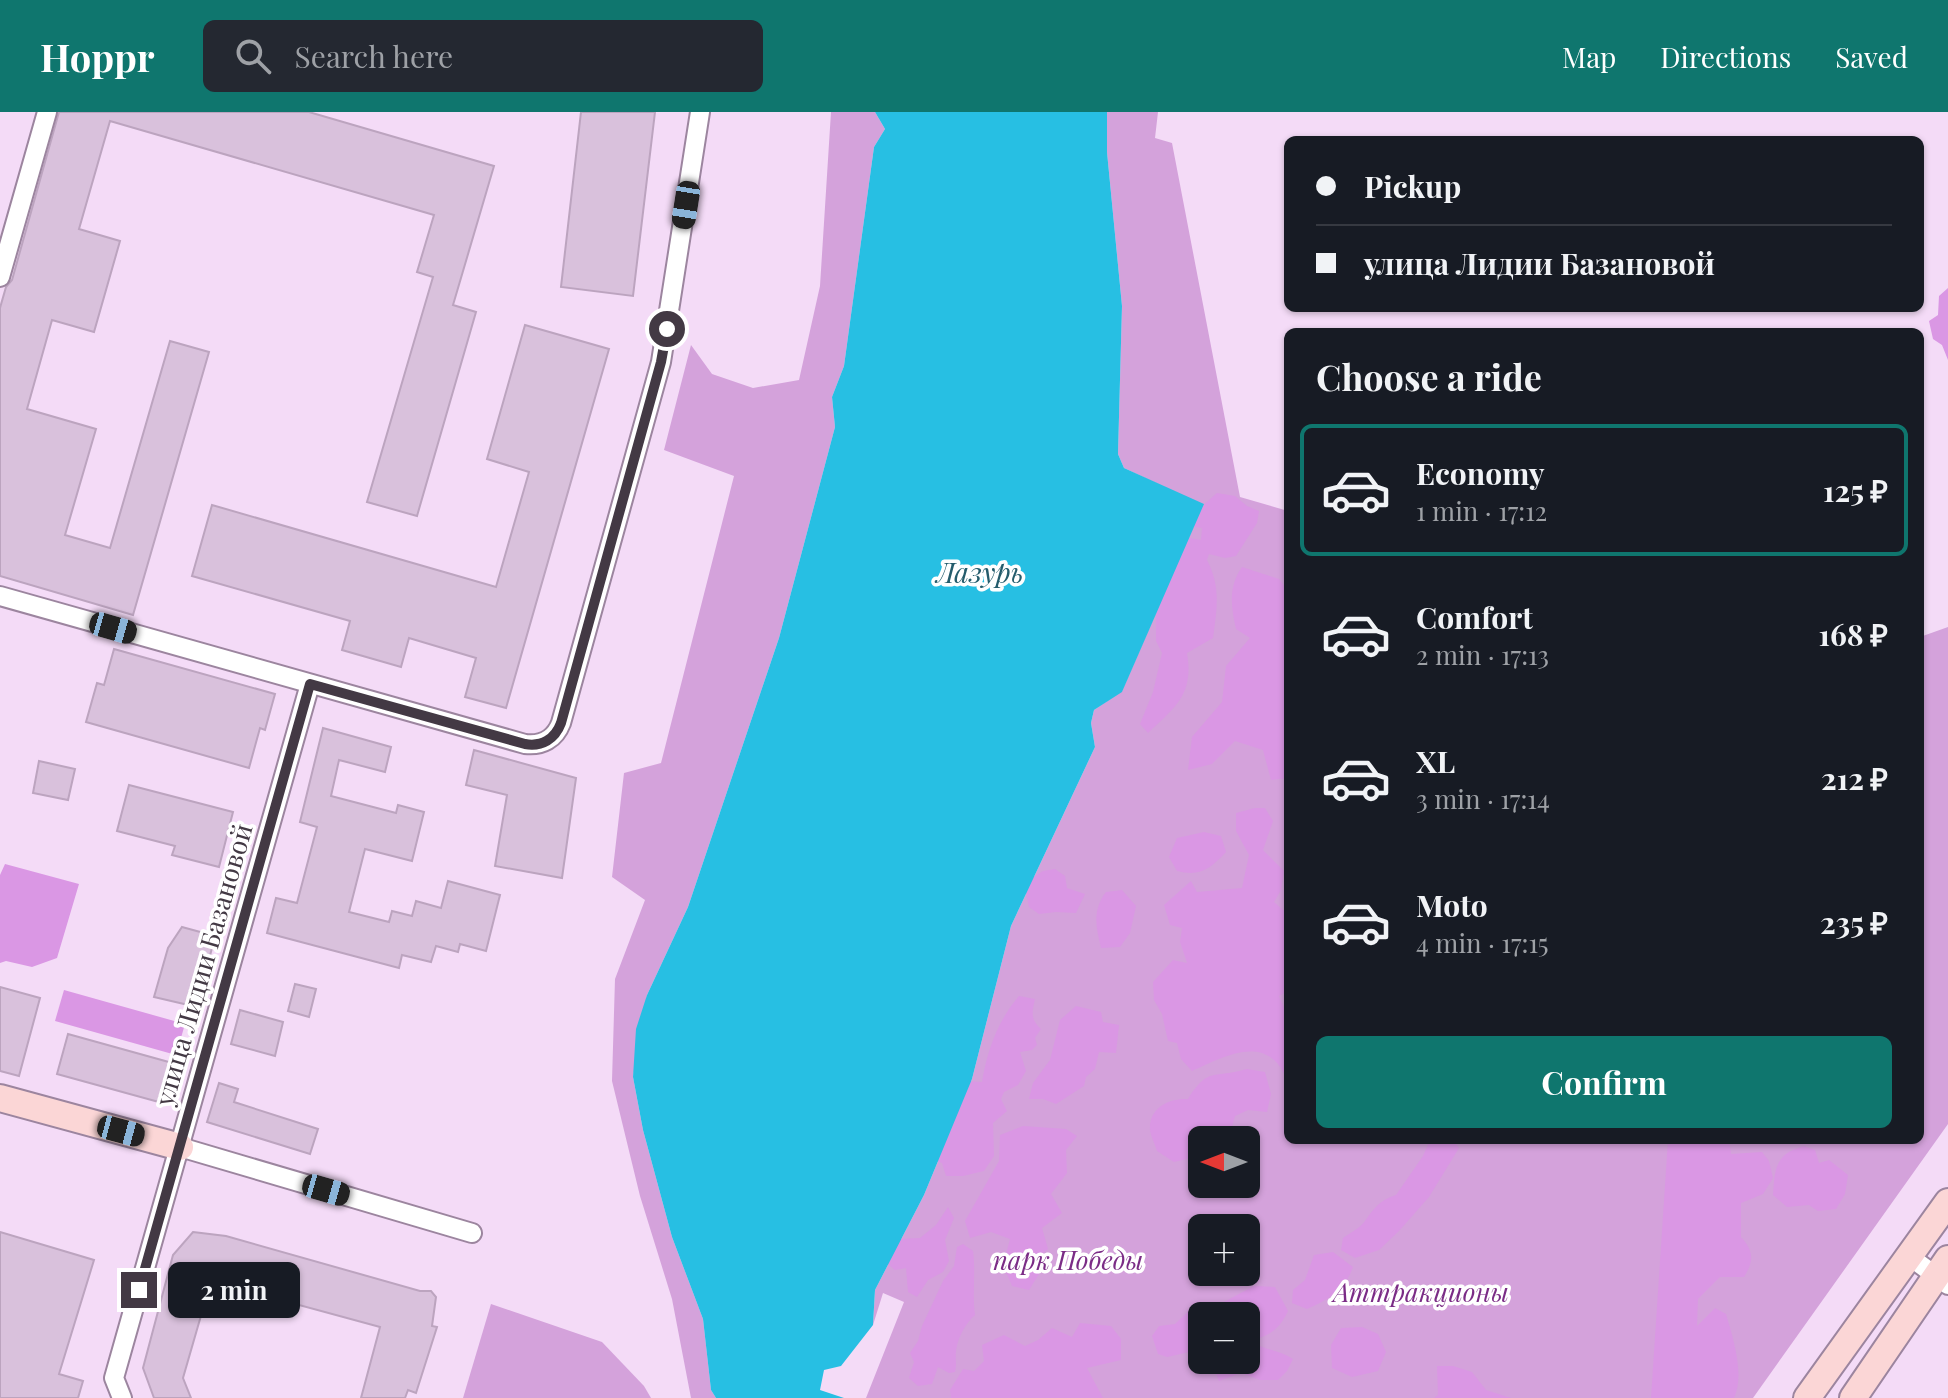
<!DOCTYPE html>
<html lang="en">
<head>
<meta charset="utf-8">
<style>
  :root { --surface:#171b24; --page:#242831; --text:#f1f3f6; --muted:#9ea1a6; --line:#363941; --accent:#0f766e }
  body { margin:0; font-family:"Playfair Display",serif; background:var(--page); color:var(--text); height:100vh; display:flex; flex-direction:column; font-size:30px; white-space:nowrap }
  * { box-sizing:border-box; margin:0 }
  p { font-size:26px; color:var(--muted) }
  .icon { flex:none; width:44px; height:44px; fill:none; stroke:currentColor; stroke-width:2; stroke-linecap:round; stroke-linejoin:round }
  .map { position:relative; flex:1; overflow:hidden }
  .panel { position:absolute; left:1284px; top:216px; width:640px; height:816px; display:flex; flex-direction:column; background:var(--surface); border-radius:12px; box-shadow:0 2px 6px #0004 }
  .panel>* { flex:none }
  .guide { position:absolute; left:1284px; top:24px; width:640px; height:176px; border-radius:12px; box-shadow:0 2px 6px #0004; display:grid; align-content:center; height:176px; padding:0 32px; background:var(--surface) }
  .needle { width:52px; rotate:270deg }
  .buttons { position:absolute; left:1188px; top:1014px; display:grid; gap:16px }
  .buttons a { display:grid; place-items:center; width:72px; height:72px; border-radius:12px; background:var(--surface); box-shadow:0 2px 6px #0004; font-size:40px }
  .end { position:absolute; width:36px; height:36px; margin:-18px; border:10px solid #433944; background:#fff; box-shadow:0 0 0 4px #fff }
  .from { border-radius:50% }
  .bubble { position:absolute; height:56px; border-radius:12px; background:var(--surface); box-shadow:0 2px 6px #0004; font-size:26px; font-weight:700; line-height:56px; text-align:center }
  .car { position:absolute; width:24px; height:48px; margin:-24px -12px; border-radius:10px; box-shadow:0 0 6px 2px #0007; background:linear-gradient(#222 24%,#8ab4d8 0 40%,#222 0 76%,#8ab4d8 0 86%,#222 0) }
  .guide b { display:flex; align-items:center; gap:28px; height:76px; font-size:30px }
  .guide b+b { border-top:2px solid var(--line) }
  .guide i { width:20px; height:20px; background:var(--text) }
  ul { padding:0; list-style:none }
  li { display:flex; align-items:center; gap:24px; height:132px; margin:0 16px 12px; padding:0 16px; border:4px solid transparent; border-radius:12px }
  li div { flex:1 }
  li b { display:block; font-size:30px }
  li em { font-style:normal; font-weight:700 }
  li.on { border-color:var(--accent) }
  li>.icon { width:72px; height:72px; stroke-width:1.5 }
  h2 { padding:0 32px; font-size:36px; line-height:96px }
  .primary-button { display:flex; gap:16px; margin-top:auto; padding:16px 32px }
  .primary-button a { flex:1; height:92px; border-radius:12px; background:var(--accent); color:#fff; font-size:32px; font-weight:700; line-height:92px; text-align:center }
  header { display:flex; align-items:center; gap:48px; box-sizing:border-box; height:112px; padding:0 40px; background:var(--accent); color:#fff }
  header strong { font-size:38px }
  nav { display:flex; gap:44px; margin-inline-start:auto; font-size:28px }
  .search { width:560px; height:72px; background:var(--page); display:flex; align-items:center; gap:20px; box-sizing:border-box; padding:0 28px; border-radius:12px; color:var(--muted); font-size:30px }
  .map>svg:first-child { display:block }
  .green { fill:#d4a2db; fill-rule:evenodd }
  .forest { fill:#da97e4 }
  .water { fill:#27bfe3 }
  .building { fill:#d9c1dc; stroke:#bca4bf; stroke-width:2 }
  .lines { fill:none; stroke-linecap:round; stroke-linejoin:round }
  .street-casing { stroke:#9c859f; stroke-width:22 }
  .secondary-casing { stroke:#9c859f; stroke-width:30 }
  .street { stroke:#fff; stroke-width:18 }
  .secondary { stroke:#fbd6d6; stroke-width:26 }
  .route { stroke:#433944; stroke-width:10 }
  .labels { text-anchor:middle; stroke-width:7; stroke-linejoin:round; paint-order:stroke }
  .street-label { font-size:26px; fill:#433944; stroke:#fff }
  .park-label { font-size:26px; font-style:italic; fill:#7b2c86; stroke:#fff }
  .water-label { font-size:28px; font-style:italic; fill:#245c6c; stroke:#fff }
</style>
</head>
<body>
<header>
<strong>Hoppr</strong>
<div class="search"><svg class="icon" aria-label="search" viewBox="0 0 24 24"><circle cx="10" cy="10" r="6"/><path d="M15 15l6 6"/></svg>Search here</div>
<nav><a>Map</a><a>Directions</a><a>Saved</a></nav>
</header>
<div class="map">
<svg width="1948" height="1286" viewBox="0 0 1948 1286">
  <rect width="100%" height="100%" fill="#f4dbf7"/>
  <g class="green">
    <path d="M831,0h44l10,17 -11,18 -30,219 -12,31 3,30 -56,211 -91,269 -41,88 -14,82 10,53 29,107 31,82 8,71 5,8h-25l-19,-99 -32,-103 -28,-115 3,-102 30,-79 -33,-23 12,-104 37,-10 73,-287 -70,-26 27,-105 21,29 41,14 46,-8 21,-94z"/>
    <path d="M1107,0h51l-3,26 17,5 68,354 48,14v629h632v-503l28,-10v497l-195,274h-887l38,-96 -21,-9 -10,32 2,-35 49,-95 48,-116 39,-153 84,-179 -4,-24 3,-13 28,-19 81,-186 -79,-37 -6,-14 4,-148 -15,-154zM1202,1028h44v44h-44zM1202,1116h44v44h-44zM1202,1204h44v44h-44z"/>
    <path d="M491,1192l111,38 42,44 7,12h-188z"/>
  </g>
  <g class="forest">
    <path d="M1948,176v72l-6,-15 -9,-6 -4,-18 9,-6 1,-19z"/>
    <path d="M1217,381l18,3 12,10 12,5 -2,12 -21,33 -11,2 -16,-4 -2,6c14,27 10,48 6,78l-26,15c7,41 -11,54 -39,80l-8,-9 13,-32 9,-39 -6,-12v-43l28,-61 17,3 1,-12 -12,-2 9,-17z"/>
    <path d="M1242,455l37,12 9,12v187l-17,2 -8,-30 -28,-9 -23,23 -24,6 4,-33 30,-35 4,-36 24,-28 -14,-9c-5,-22 -8,-42 6,-62z"/>
    <path d="M1255,696h10l8,13 -10,29 21,21 -3,19 -7,12 9,8h5v81l-9,5 9,21v64c-3,-5 -6,-12 -10,-17 -23,-27 -62,-3 -86,7l-11,-12 -4,-16 -9,-2 -6,-27 -8,-14 -1,-18 20,-22 14,3 -7,-21 2,-14 -12,-3 -6,-20 27,-24 6,11 45,-4 7,-33 -13,-24v-18z"/>
    <path d="M1204,720l17,4 5,16c-16,17 -26,25 -49,19l-8,-14 8,-19z"/>
    <path d="M5,752l74,20 -22,74 -25,9 -26,-6 -6,2v-88z"/>
    <path d="M1055,757l10,7 2,12 18,6 -9,19 -20,-1 -17,2 -10,-7 -5,-24 19,-12z"/>
    <path d="M1122,778l14,16 -6,27 -10,14 -19,1c-5,-21 -9,-38 5,-56z"/>
    <path d="M64,878l121,34 -9,31 -121,-34z"/>
    <path d="M1019,884l16,3c-3,13 -5,20 6,30l-6,9 2,7 -5,5 -12,2 6,19 -8,14 -14,7 -3,7 6,12 -14,12 1,33 -10,15 -21,5h-17l-4,-13 -13,-4 34,-78 19,1c5,-31 16,-62 37,-86z"/>
    <path d="M1076,894l25,6 2,10 16,3 -3,28 -17,-1 -4,17 -9,8 -2,9 -28,18 -13,-5h-14l4,-16 17,-23 10,-40z"/>
    <path d="M1247,957l18,3 6,22 -4,18 -19,-2 -13,6 -5,18 -10,6 -19,-5 -6,22 -21,5 -17,-11c-2,-7 -8,-18 -7,-25 1,-20 21,-28 38,-27 21,-33 25,-20 59,-30z"/>
    <path d="M1023,1014l43,3 11,7 -11,14 1,23 -16,21 11,19 -20,15 6,21 -13,10 4,15 -10,16 -17,-4 -9,-21 7,-26 -19,-7 -21,6 -5,-17 34,-60 1,-26z"/>
    <path d="M1430,1028h23l6,8 -30,49 -30,34 -20,19 -24,8 -14,-8 2,-12c7,-5 17,-10 22,-17 9,-13 15,-21 31,-26l27,-39z"/>
    <path d="M1668,1028h61l2,14 31,-2 7,9 4,17 -10,16 -22,9v34c13,14 13,24 3,40h-24l-22,22 -1,27 18,-18 11,6c7,24 19,61 8,84h-83z"/>
    <path d="M1804,1034l11,4 4,13 10,-3 19,15 -3,19 -9,15 -18,2 -9,-6 -22,2 -14,-12c2,-27 2,-41 31,-49z"/>
    <path d="M948,1095l6,11 -9,22 4,21 -6,11 -15,8 -11,17 -9,-5 -2,-24 -11,2 -11,-9 9,-22 27,-1 16,-13z"/>
    <path d="M963,1132l10,7c3,22 -1,42 2,64 -10,9 -17,22 -19,36 -1,8 1,13 -1,21l-6,1 -11,-6 -6,17 -14,2 -9,-8 5,-16 -4,-9 8,-12 4,-15 21,-45 11,-15 3,-19z"/>
    <path d="M1333,1140l20,15c-8,23 -25,33 -46,42l-15,-6 1,-13 12,-10 9,-25z"/>
    <path d="M1254,1174l21,1 13,24c-9,19 -18,24 -38,30 14,9 29,9 43,18l-6,12 -9,9h-18l-19,-7 -22,8 -5,-12 3,-9h29v-44h-44v33l-35,8 -9,-3 -6,-18 7,-10 16,-2 16,-15 29,-5z"/>
    <path d="M1080,1211l31,3 10,13v21l-34,8 16,30h-152l-1,-8 13,-21 11,2 10,-10 -2,-16 22,-10 21,11 13,-6 14,-12 20,9z"/>
    <path d="M1362,1215l16,7 8,18 -8,19 -26,6 -20,-9 -1,-23 10,-17z"/>
    <path d="M1437,1254h16l19,6 14,18 25,8h-77l4,-3z"/>
  </g>
  <path class="water" d="M875,0h232v40l15,154 -4,148 6,14 80,36 -82,188 -28,18 -3,13 4,24 -84,179 -39,153 -48,116 -49,95 -2,35 -32,41 -17,4 -4,20 24,8h-128l-5,-8 -8,-71 -31,-82 -29,-107 -10,-53 3,-48 11,-34 41,-88 91,-269 56,-211 -3,-30 12,-31 30,-219 11,-18z"/>
  <g class="building">
    <path d="M59,0h250l185,54 -41,139 23,7 -59,204 -50,-14 66,-225 -16,-5 17,-57 -324,-94 -31,108 41,12 -26,91 -42,-12 -25,89 69,20 -31,106 45,13 60,-207 39,11 -76,263 -133,-39v-268l6,-21 6,-7z"/>
    <path d="M581,0h74l-22,184 -72,-9z"/>
    <path d="M525,213l84,24 -103,359 -41,-11 11,-39 -67,-20 -8,29 -59,-17 8,-29 -158,-45 20,-71 284,82 33,-115 -42,-13z"/>
    <path d="M114,537l161,45 -10,36 -5,-2 -11,40 -163,-46 11,-39 7,2z"/>
    <path d="M323,616l68,19 -6,25 -46,-12 -8,36 65,17 2,-8 26,7 -12,49 -47,-12 -16,63 40,10 3,-11 20,5 4,-15 25,7 7,-27 52,14 -14,56 -26,-7 -2,8 -22,-6 -5,16 -29,-7 -3,13 -132,-35 9,-35 21,5 20,-76 -17,-5z"/>
    <path d="M474,638l102,28 -14,100 -67,-12 12,-71 -41,-10z"/>
    <path d="M39,649l36,8 -7,31 -35,-7z"/>
    <path d="M129,673l104,27 -14,55 -47,-12 3,-9 -58,-15z"/>
    <path d="M182,815l33,9 -18,71 -43,-10 14,-49z"/>
    <path d="M295,872l21,5 -7,28 -21,-6z"/>
    <path d="M0,875l40,11 -21,78 -19,-5z"/>
    <path d="M240,898l43,12 -8,34 -44,-12z"/>
    <path d="M68,922l108,30 -10,40 -109,-30z"/>
    <path d="M219,971l19,6 -4,13 84,27 -8,25 -103,-32z"/>
    <path d="M0,1120l94,28 -35,114 24,7 -5,17h-78z"/>
    <path d="M193,1120l33,4 194,55h11l5,6 -4,29 5,1 -21,66 -8,-3 -3,8h-44l19,-71 -169,-46 -28,97 8,20h-37l-11,-30 30,-113z"/>
  </g>
  <g class="lines">
    <g class="street-casing">
      <g id="street">
        <path d="M0,165l47,-165"/>
        <path d="M0,484l525,148c17,2 30,-5 36,-21l100,-361 39,-250"/>
        <path d="M180,1035l292,86"/>
        <path d="M1909,1144l39,29"/>
        <path d="M122,1286l-8,-20 196,-694"/>
      </g>
    </g>
    <g class="secondary-casing">
      <g id="secondary">
        <path d="M0,986l180,49"/>
        <path d="M1807,1286l141,-196"/>
        <path d="M1853,1286l95,-139"/>
      </g>
    </g>
    <use href="#street" class="street"/>
    <use href="#secondary" class="secondary"/>
  </g>
  <g class="lines">
    <path class="route" d="M139,1178l171,-606 215,60c17,3 30,-5 36,-21l100,-361 6,-33"/>
  </g>
  <g class="labels">
    <g class="street-label">
      <text transform="translate(204 853) rotate(-74)" y="9">улица Лидии Базановой</text>
    </g>
    <g class="park-label">
      <text x="1068" y="1158">парк Победы</text>
      <text x="1421" y="1190">Аттракционы</text>
    </g>
    <g class="water-label">
      <text x="980" y="471">Лазурь</text>
    </g>
  </g>
</svg>
<div class="buttons">
<a><svg class="needle" viewBox="-14 -14 28 28"><path d="M0-13l5 13h-10z" fill="#e53935"/><path d="M0 13l5-13h-10z" fill="#9ea1a6"/></svg></a>
<a>+</a>
<a>−</a>
</div>
<i class="end from" style="left:667px;top:217px"></i>
<i class="end" style="left:139px;top:1178px"></i>
<div class="bubble" style="left:168px;top:1150px;width:132px">2 min</div>
<i class="car" style="left:686px;top:93px;rotate:189deg"></i>
<i class="car" style="left:113px;top:516px;rotate:106deg"></i>
<i class="car" style="left:121px;top:1019px;rotate:105deg"></i>
<i class="car" style="left:326px;top:1078px;rotate:106deg"></i>
<div class="guide">
<b><i class="from"></i>Pickup</b>
<b><i></i>улица Лидии Базановой</b>
</div>
<section class="panel">
<h2>Choose a ride</h2>
<ul>
<li class="on"><svg class="icon" aria-label="car" viewBox="0 0 24 24"><path d="M5 17H2v-5l4-1 3-4h7l3 4 3 1v5h-3M9 17h6M6 11h13"/><circle cx="7" cy="17" r="2"/><circle cx="17" cy="17" r="2"/></svg><div><b>Economy</b><p>1 min · 17:12</p></div><em>125 ₽</em></li>
<li><svg class="icon" aria-label="car" viewBox="0 0 24 24"><path d="M5 17H2v-5l4-1 3-4h7l3 4 3 1v5h-3M9 17h6M6 11h13"/><circle cx="7" cy="17" r="2"/><circle cx="17" cy="17" r="2"/></svg><div><b>Comfort</b><p>2 min · 17:13</p></div><em>168 ₽</em></li>
<li><svg class="icon" aria-label="car" viewBox="0 0 24 24"><path d="M5 17H2v-5l4-1 3-4h7l3 4 3 1v5h-3M9 17h6M6 11h13"/><circle cx="7" cy="17" r="2"/><circle cx="17" cy="17" r="2"/></svg><div><b>XL</b><p>3 min · 17:14</p></div><em>212 ₽</em></li>
<li><svg class="icon" aria-label="car" viewBox="0 0 24 24"><path d="M5 17H2v-5l4-1 3-4h7l3 4 3 1v5h-3M9 17h6M6 11h13"/><circle cx="7" cy="17" r="2"/><circle cx="17" cy="17" r="2"/></svg><div><b>Moto</b><p>4 min · 17:15</p></div><em>235 ₽</em></li>
</ul>
<div class="primary-button"><a>Confirm</a></div>
</section>
</div>
</body>
</html>
